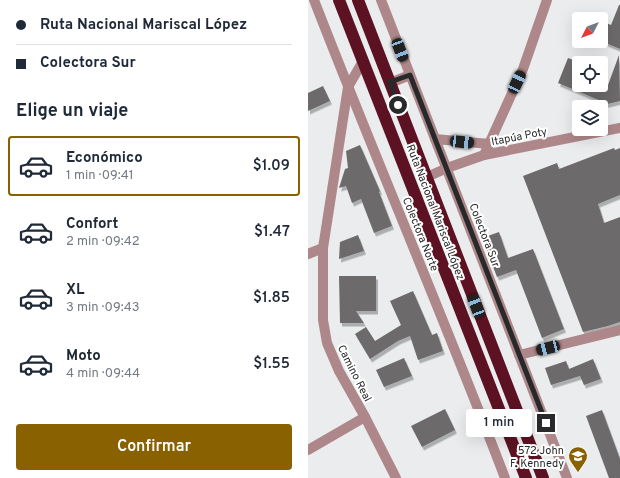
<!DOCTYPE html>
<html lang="es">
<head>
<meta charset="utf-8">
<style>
  :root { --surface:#fff; --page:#f2f2f3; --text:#1f2937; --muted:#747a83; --line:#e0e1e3; --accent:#896100 }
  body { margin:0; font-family:Overpass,sans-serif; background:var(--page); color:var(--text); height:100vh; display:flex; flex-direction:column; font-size:15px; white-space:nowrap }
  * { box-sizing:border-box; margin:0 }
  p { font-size:13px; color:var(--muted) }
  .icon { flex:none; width:22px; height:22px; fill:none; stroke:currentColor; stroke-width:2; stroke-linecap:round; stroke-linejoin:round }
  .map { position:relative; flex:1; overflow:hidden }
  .panel { display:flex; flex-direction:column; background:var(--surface); width:308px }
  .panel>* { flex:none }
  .banner { display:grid; align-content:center; height:88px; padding:0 16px; background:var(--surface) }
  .needle { width:26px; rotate:228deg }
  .controls { position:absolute; left:264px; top:12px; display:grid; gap:8px }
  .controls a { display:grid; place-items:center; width:36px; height:36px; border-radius:4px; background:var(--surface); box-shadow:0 4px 16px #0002; font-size:20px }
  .end { position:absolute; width:18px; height:18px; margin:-9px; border:5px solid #28292a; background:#fff; box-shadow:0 0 0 2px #fff }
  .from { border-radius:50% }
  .bubble { position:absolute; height:28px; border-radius:4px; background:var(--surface); box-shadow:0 4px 16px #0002; font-size:13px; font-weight:600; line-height:28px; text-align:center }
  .car { position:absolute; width:12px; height:24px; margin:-12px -6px; border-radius:5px; box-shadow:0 0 3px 1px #0007; background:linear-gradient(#222 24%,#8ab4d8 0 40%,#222 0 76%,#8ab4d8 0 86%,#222 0) }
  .banner b { display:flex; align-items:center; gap:14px; height:38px; font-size:15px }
  .banner b+b { border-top:1px solid var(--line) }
  .banner i { width:10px; height:10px; background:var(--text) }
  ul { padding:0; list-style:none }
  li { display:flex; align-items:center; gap:12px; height:60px; margin:0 8px 6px; padding:0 8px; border:2px solid transparent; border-radius:4px }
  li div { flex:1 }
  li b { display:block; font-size:15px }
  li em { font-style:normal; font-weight:600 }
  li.on { border-color:var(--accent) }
  li>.icon { width:36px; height:36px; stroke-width:1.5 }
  h2 { padding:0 16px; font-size:18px; line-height:48px }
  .button { display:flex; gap:8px; margin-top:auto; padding:8px 16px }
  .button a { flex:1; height:46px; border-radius:4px; background:var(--accent); color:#fff; font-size:16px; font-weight:600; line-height:46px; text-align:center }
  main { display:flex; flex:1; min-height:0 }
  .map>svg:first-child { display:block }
  .building { fill:#6c6a6b; filter:url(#shadow) }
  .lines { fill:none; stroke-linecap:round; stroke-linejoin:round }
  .minor { stroke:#ae878a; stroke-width:10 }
  .highway { stroke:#5c1222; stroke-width:12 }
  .route { stroke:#28292a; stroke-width:5 }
  .labels { text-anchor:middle; stroke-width:4; stroke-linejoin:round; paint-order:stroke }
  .street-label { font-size:11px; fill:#28292a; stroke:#fff }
  .poi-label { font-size:11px; fill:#28292a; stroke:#fff; text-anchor:end }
</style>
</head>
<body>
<main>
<section class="panel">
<div class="banner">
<b><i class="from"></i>Ruta Nacional Mariscal López</b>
<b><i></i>Colectora Sur</b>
</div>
<h2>Elige un viaje</h2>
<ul>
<li class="on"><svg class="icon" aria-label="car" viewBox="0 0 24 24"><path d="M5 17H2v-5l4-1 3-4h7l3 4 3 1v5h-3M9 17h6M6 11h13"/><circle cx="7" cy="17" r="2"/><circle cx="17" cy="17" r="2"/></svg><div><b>Económico</b><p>1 min · 09:41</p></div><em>$1.09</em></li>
<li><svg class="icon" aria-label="car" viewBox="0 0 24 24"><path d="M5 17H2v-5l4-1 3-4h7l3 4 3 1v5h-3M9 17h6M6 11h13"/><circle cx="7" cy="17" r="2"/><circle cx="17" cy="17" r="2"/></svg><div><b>Confort</b><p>2 min · 09:42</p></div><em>$1.47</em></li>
<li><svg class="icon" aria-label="car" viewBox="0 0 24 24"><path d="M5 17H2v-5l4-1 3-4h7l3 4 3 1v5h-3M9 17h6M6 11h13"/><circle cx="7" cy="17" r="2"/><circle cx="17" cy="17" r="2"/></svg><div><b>XL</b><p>3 min · 09:43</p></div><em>$1.85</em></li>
<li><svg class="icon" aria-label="car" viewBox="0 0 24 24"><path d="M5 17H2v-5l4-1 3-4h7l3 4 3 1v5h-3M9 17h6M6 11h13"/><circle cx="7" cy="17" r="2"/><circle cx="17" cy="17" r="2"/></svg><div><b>Moto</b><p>4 min · 09:44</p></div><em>$1.55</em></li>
</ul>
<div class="button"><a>Confirmar</a></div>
</section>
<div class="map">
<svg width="312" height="478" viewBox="0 0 312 478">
  <defs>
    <filter id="shadow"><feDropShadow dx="2" dy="3.5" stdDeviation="0" flood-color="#0004"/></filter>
  </defs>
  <rect width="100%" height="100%" fill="#ebeced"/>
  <g class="building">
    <path d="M311,5h1v44l-19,-8v-20l10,4z"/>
    <path d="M311,55l1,46 -21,5 2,-5 -43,-18 10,-25 11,4v23h29z"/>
    <path d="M15,86l7,15 -22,10v-18z"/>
    <path d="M52,145l20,46 -1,1 13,34 -18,7 -13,-34 -9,4 -6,-17 -7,2 6,-19 3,-1 -2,-17z"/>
    <path d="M306,148l1,2 5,-2v47l-22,9 6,19 16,-6v105l-12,4 -25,6 -60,-156 34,-13 2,6z"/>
    <path d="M191,232l9,26 25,-9 31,80 -22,9 -26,-68 -19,7 -15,-39z"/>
    <path d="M50,235l6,16 -25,8 1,-17z"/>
    <path d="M31,276h37v35h-20l8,12h-24z"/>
    <path d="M105,291l19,44 5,-2 6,18 -25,9 -8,-24 -12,5 -28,18 -15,-25 11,-7 9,14 26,-16 -11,-24z"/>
    <path d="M96,358l8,18 -28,11 -8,-17z"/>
    <path d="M285,359l8,20 -17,6 -4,-9 -29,9 -6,-17 21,-7 3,8z"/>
    <path d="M137,409l10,21 -33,17 -11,-21z"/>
    <path d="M294,410l18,49v19h-11l-23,-62z"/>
  </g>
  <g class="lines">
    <g class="minor">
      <path d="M6,0c62,160 130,318 191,478"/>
      <path d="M73,0l186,478"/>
      <path d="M55,61l-15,26 -25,161v72l4,23 12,28 26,46 31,61"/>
      <path d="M82,83l20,-8"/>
      <path d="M127,139l54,5"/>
      <path d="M176,155l39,-86 24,-69"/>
      <path d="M119,177l20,-9 37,-13 136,-27"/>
      <path d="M0,254l15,-6"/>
      <path d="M211,355l101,-25"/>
      <path d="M0,450l57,-33"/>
    </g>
    <g class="highway">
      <path d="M31,0l187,478"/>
      <path d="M50,0l185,478"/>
    </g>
  </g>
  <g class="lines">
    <path class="route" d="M90,105l-8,-23 20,-7 136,348"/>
  </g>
  <defs>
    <g id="school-pin" transform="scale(1)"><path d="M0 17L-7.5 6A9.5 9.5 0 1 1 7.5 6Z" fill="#896100" stroke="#fff"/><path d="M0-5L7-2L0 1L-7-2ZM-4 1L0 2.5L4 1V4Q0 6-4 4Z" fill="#fff"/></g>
  </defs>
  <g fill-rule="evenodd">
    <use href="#school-pin" x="270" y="456"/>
  </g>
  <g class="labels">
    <g class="street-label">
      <text transform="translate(211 136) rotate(-11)" y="4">Itapúa Poty</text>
      <text transform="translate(128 212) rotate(69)" y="4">Ruta Nacional Mariscal López</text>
      <text transform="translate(113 234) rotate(68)" y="4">Colectora Norte</text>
      <text transform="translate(177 235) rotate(69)" y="4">Colectora Sur</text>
      <text transform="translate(47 373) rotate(63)" y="4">Camino Real</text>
    </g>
    <g class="poi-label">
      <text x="256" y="454">572 John<tspan x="256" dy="13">F. Kennedy</tspan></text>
    </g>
  </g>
</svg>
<div class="controls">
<a><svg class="needle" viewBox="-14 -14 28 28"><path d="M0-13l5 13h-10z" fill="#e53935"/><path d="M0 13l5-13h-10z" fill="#747a83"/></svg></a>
<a><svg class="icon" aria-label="locate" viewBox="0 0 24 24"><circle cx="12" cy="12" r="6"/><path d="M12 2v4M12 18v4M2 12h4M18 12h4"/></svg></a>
<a><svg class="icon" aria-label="layers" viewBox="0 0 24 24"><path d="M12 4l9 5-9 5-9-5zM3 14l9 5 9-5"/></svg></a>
</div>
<i class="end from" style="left:90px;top:105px"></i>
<i class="end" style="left:238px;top:423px"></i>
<div class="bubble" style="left:158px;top:409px;width:66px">1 min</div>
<i class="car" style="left:92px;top:50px;rotate:159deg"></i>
<i class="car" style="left:209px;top:82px;rotate:25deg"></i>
<i class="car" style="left:154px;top:142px;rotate:96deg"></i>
<i class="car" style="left:168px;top:306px;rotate:339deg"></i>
<i class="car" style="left:240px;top:348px;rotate:256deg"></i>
</div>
</main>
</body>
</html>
